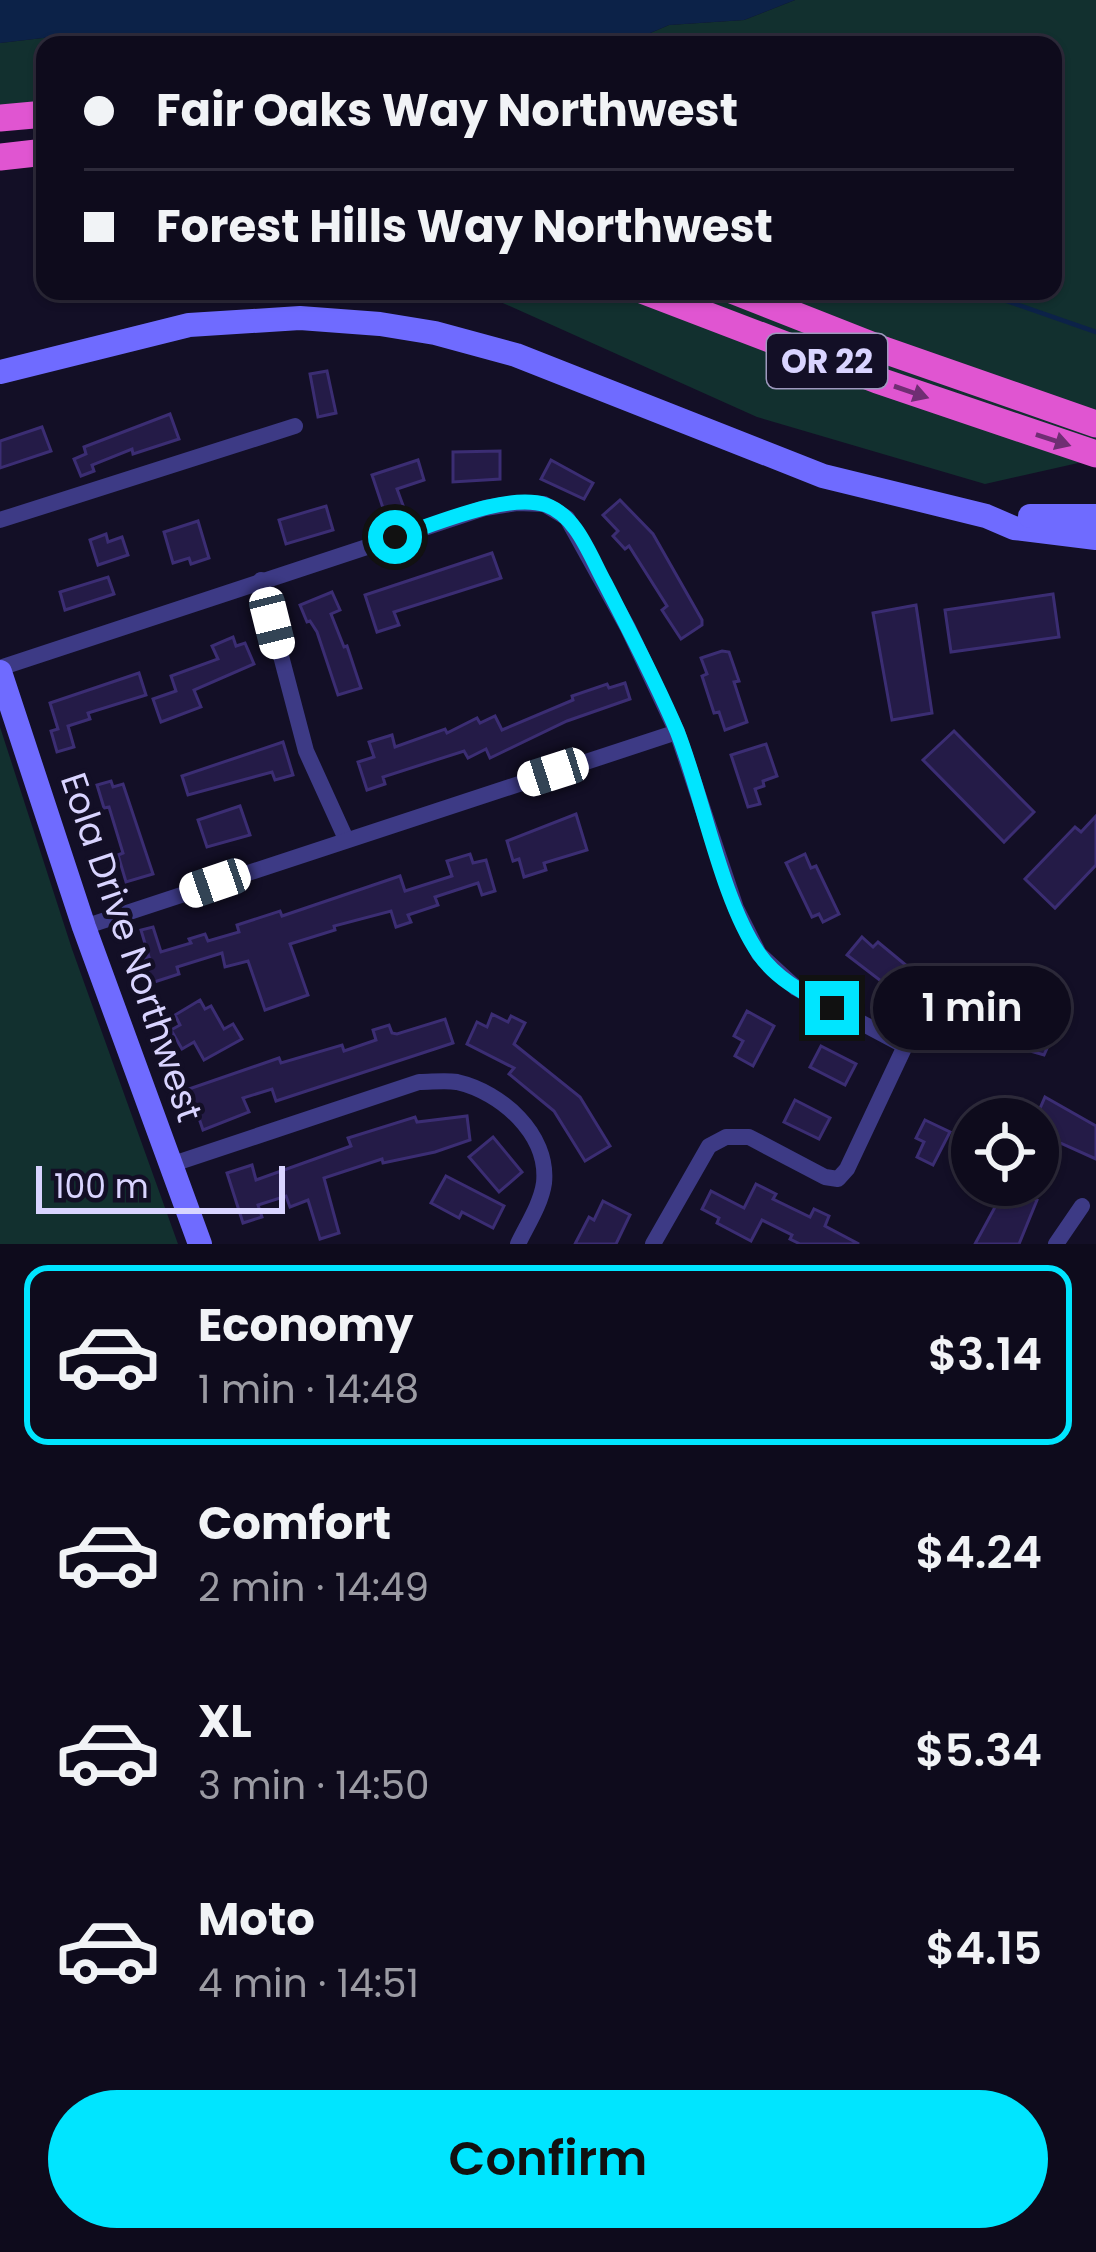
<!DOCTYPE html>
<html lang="en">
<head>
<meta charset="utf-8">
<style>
  :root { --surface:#0e0b1c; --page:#1c1929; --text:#f1f3f6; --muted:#9b9ba3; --line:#2e2b3b; --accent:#00e5ff }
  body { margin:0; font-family:Poppins,sans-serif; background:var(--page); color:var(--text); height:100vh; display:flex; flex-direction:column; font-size:45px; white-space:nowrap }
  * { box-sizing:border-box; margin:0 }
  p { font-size:39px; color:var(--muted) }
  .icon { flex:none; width:66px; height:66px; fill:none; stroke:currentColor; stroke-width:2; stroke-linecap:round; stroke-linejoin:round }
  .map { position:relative; height:1244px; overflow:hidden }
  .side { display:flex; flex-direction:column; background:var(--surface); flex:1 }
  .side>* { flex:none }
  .top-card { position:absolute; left:36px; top:36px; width:1026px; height:264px; border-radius:24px; box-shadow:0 3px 9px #0004,0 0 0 3px var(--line); display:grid; align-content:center; height:264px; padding:0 48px; background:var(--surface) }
  .buttons { position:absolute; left:951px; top:1098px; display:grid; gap:24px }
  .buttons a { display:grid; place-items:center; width:108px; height:108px; border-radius:50%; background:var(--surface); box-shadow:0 3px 9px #0004,0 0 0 3px var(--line); font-size:60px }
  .scale { position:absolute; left:36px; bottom:30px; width:249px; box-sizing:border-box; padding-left:12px; border:6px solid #d9d4ff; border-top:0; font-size:33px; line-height:42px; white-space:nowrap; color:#d9d4ff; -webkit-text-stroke:9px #130f26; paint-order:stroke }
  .end { position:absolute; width:54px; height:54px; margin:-27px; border:15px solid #00e5ff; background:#111; box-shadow:0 0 0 6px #111 }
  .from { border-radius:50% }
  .bubble { position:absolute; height:84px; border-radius:42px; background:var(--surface); box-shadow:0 3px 9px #0004,0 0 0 3px var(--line); font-size:39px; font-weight:600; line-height:84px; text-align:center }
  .car { position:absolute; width:36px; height:72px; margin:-36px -18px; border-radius:15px; box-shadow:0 0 9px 3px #0007; background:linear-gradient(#fff 24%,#345 0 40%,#fff 0 76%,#345 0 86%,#fff 0) }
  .top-card b { display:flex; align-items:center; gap:42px; height:114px; font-size:45px }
  .top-card b+b { border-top:3px solid var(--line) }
  .top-card i { width:30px; height:30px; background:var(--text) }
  ul { padding:21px 0 0; list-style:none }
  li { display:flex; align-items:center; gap:36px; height:180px; margin:0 24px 18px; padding:0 24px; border:6px solid transparent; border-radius:24px }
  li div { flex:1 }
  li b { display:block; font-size:45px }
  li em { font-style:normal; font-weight:600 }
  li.on { border-color:var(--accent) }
  li>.icon { width:108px; height:108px; stroke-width:1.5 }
  .cta { display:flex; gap:24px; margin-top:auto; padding:24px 48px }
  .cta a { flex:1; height:138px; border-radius:72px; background:var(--accent); color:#111; font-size:48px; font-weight:600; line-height:138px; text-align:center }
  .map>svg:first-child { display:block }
  .green { fill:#12302f }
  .water { fill:#0c2248 }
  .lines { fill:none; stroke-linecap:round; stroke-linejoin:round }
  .stream { stroke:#0c2248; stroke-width:4.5 }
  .building { fill:#241b47; stroke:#3b2d73; stroke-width:3 }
  .minor { stroke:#3d3a85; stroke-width:16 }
  .secondary { stroke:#6f6bff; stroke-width:24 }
  .trunk { stroke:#e055d1; stroke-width:27 }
  .oneway { fill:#6f2e73 }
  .route { stroke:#00e5ff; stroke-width:15 }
  .labels { text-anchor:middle; stroke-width:9; stroke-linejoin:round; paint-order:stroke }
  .shield { fill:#130f26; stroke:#9e99be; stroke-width:3 }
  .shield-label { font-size:33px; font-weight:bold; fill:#d9d4ff }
  .street-label { font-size:36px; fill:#d9d4ff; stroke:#130f26 }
</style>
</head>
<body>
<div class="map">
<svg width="1096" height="1244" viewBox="0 0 1096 1244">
  <rect width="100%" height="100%" fill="#130f26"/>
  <g class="green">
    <path d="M795,0h301v459l-111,25 -228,-67 -281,-126h577v-246h-431l47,-20 75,-5z"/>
    <path d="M51,37l62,8h-68v85l-45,-13v-74z"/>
    <path d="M0,727l72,222 106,295h-178z"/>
  </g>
  <path class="water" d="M0,0h795l-51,20 -75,5 -47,20 -127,-5 -19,5h-363l-62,-8 -51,6z"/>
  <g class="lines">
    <path class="stream" d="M978,291l118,41"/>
  </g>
  <g class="building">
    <path d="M327,371l9,42 -18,4 -8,-43z"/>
    <path d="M170,414l9,25 -46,15 -1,-5 -40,16 2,6 -13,5 -7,-17 12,-5 -2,-7z"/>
    <path d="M42,427l9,24 -51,17v-27z"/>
    <path d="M500,451v28l-47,3v-30z"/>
    <path d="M418,460l6,20 -27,9 7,19 -19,6 -13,-39z"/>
    <path d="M551,460l42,23 -9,16 -43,-20z"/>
    <path d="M620,500l33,34 49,86v5l-21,14 -19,-29 5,-4 -38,-60 -4,3 -12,-13 5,-5 -15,-16z"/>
    <path d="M326,506l7,24 -47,14 -7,-24z"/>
    <path d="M198,521l11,37 -18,6 -2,-6 -16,5 -9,-31z"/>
    <path d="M106,534l2,8 14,-5 6,18 -30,10 -8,-25z"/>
    <path d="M492,553l9,25 -107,34 5,13 -22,7 -12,-37z"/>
    <path d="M108,577l6,17 -49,16 -5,-18z"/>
    <path d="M332,592l8,18 -9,4 13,33 3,-1 14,42 -23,7 -21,-63 -7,-11 -3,1 -7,-17z"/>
    <path d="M1053,594l6,43 -108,15 -6,-42z"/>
    <path d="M916,605l16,108 -40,7 -19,-107z"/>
    <path d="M233,637l3,9 9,-3 9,21 -60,26 7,17 -40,15 -8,-23 23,-8 -5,-15 47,-17 -6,-13z"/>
    <path d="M722,651l7,1 10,29 -5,1 13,40 -22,8 -6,-18 -5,1 -12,-37 5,-2 -6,-16z"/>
    <path d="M139,673l7,22 -58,18 2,6 -22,7 6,21 -17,5 -6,-21 7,-2 -8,-26z"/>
    <path d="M625,683l5,16 -63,22 -77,37 -4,-9 -18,9 -4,-7 -81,26 2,7 -18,6 -9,-28 16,-5 -5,-15 23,-7 3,12 50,-18 2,4 30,-15 3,5 15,-7 7,14 71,-30 -1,-4 35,-12 2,4z"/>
    <path d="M954,731l80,81 -30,30 -81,-82z"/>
    <path d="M283,742l10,33 -18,5 -3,-8 -84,23 -6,-19z"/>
    <path d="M766,744l11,32 -14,5 1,5 -9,3 5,15 -12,3 -17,-52z"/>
    <path d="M111,781l2,6 10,-3 30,90 -27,8 -8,-27 5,-2 -14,-46 -5,1 -7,-23z"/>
    <path d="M240,806l10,29 -43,12 -9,-27z"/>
    <path d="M576,814l11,36 -43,13 2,7 -22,7 -5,-18 -6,2 -6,-20z"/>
    <path d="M1096,816v49l-41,43 -30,-29 50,-52 6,5z"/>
    <path d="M470,854l3,9 13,-3 9,31 -13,4 -4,-12 -43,14 3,8 -30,10 3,7 -15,5 -5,-16 -57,15 1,4 -45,14 18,51 -43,15 -17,-49 -23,6 -3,-14 -45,14 2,7 -31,10 -8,-24 9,-3 -8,-27 12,-3 8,25 30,-9 -2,-4 16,-5 3,7 31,-9 -2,-7 43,-14 2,5 118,-40 5,15 47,-15 -5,-15z"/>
    <path d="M805,854l6,14 5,-2 23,48 -16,8 -4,-8 -7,3 -26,-54z"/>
    <path d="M862,937l11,10 5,-5 35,29 -5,6 62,30 -8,18 -51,-21 -64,-49z"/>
    <path d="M200,1000l5,9 6,-3 13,23 9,-5 9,15 -38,21 -10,-18 -12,7 -11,-19 9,-5 -5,-10z"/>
    <path d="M997,1010l56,25 -9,20 -59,-17z"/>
    <path d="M747,1011l27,15 -21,40 -18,-10 8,-15 -9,-5z"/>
    <path d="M492,1014l16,8 3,-6 14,7 -11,21 66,53 30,49 -25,15 -31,-50 -45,-37 5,-6 -47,-24 10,-22 10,5z"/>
    <path d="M445,1019l8,24 -177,58 -4,-12 -29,9 6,14 -46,18 -14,-41 90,-31 2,5 61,-18 2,6 32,-11 -3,-10 16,-5 3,8 5,1z"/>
    <path d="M821,1046l35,18 -11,21 -35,-18z"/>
    <path d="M1045,1097l51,29v33l-38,-17 -8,17 -12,-5v-41z"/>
    <path d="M795,1100l35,18 -11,21 -35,-17z"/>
    <path d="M467,1116l3,24 -35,12 -52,11 -1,-4 -58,19 15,55 -19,6 -12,-39 -18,7 -4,-11 -28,9 4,12 -19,6 -16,-50 25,-8 4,15 95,-34 -3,-8 67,-21 2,5z"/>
    <path d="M925,1120l25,12 -17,33 -16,-8 7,-15 -8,-4z"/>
    <path d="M493,1137l29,35 -23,20 -30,-35z"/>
    <path d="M446,1176l58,30 -11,22 -31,-16 -3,6 -28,-15z"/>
    <path d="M756,1184l20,10 -3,5 37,18 4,-8 15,7 -4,10 34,18h-59l-10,-5 2,-4 -30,-15 -11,21 -34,-18 2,-5 -17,-9 9,-18 33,17z"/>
    <path d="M1007,1185h28l-5,12 7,3 -18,44h-44z"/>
    <path d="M603,1201l27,14 -14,29h-41l14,-27 5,3z"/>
  </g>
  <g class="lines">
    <g class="minor">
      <path d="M0,520l295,-94"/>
      <path d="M261,580l45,171 40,88"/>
      <path d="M0,668l485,-160 32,-5 27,1 23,14 61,110 49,104 59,176 23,46 37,34 109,58 -58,123 -9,10 -13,-2 -76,-40h-23l-17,9 -56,98"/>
      <path d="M84,927l593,-195"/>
      <path d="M170,1165l249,-83c13,0 26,-2 38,0 44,10 92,52 87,101 -3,21 -17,42 -26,61"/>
      <path d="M1056,1244l26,-38"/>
    </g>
    <g class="secondary">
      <path d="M0,372l189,-47 111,-7 80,6 55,9 81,22 307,121 163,40 28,12 82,10"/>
      <path d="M1030,516h66"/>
      <path d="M0,672l84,255 116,317"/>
    </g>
    <g class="trunk">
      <path d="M0,118l45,-4"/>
      <path d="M0,157l45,-5"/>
      <path d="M644,291l233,89 219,74"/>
      <path d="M734,291l150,59 212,74"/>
    </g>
  </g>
  <defs><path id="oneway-solid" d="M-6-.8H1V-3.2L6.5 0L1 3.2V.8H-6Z" transform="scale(3)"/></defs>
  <g class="oneway">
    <use href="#oneway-solid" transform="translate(911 392) rotate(19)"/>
    <use href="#oneway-solid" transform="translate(1053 440) rotate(18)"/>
  </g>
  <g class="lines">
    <path class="route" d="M395,537c39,-12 112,-45 151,-32 31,11 44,51 59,78 25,49 51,98 72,148 26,65 44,168 82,223 18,26 47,40 73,54"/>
  </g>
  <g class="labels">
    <rect class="shield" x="767" y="334" width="120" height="54" rx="9"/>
    <g class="shield-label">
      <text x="827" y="373">OR 22</text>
    </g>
    <g class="street-label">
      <text transform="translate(132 947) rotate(71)" y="13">Eola Drive Northwest</text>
    </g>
  </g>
</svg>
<div class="buttons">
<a><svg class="icon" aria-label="locate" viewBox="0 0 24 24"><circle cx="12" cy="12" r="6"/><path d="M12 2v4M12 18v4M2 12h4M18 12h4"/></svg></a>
</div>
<div class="scale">100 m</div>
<i class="end from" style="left:395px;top:537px"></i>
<i class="end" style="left:832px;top:1008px"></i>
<div class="bubble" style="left:873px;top:966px;width:198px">1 min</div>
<i class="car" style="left:272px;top:623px;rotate:166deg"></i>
<i class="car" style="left:553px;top:772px;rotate:252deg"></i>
<i class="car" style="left:215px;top:883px;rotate:251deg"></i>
<div class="top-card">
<b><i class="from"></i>Fair Oaks Way Northwest</b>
<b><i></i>Forest Hills Way Northwest</b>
</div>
</div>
<section class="side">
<ul>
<li class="on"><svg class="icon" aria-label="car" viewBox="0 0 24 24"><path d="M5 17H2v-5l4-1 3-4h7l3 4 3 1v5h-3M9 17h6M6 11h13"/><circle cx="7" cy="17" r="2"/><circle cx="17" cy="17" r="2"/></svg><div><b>Economy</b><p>1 min · 14:48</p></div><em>$3.14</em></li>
<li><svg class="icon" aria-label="car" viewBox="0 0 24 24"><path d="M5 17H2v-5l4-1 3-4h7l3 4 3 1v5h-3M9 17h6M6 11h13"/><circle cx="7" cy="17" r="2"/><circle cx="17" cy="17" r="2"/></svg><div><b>Comfort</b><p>2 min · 14:49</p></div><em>$4.24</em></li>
<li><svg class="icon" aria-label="car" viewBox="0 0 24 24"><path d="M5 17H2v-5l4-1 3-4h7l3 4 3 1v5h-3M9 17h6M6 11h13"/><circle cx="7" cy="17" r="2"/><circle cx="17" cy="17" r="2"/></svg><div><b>XL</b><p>3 min · 14:50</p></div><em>$5.34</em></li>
<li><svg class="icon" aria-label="car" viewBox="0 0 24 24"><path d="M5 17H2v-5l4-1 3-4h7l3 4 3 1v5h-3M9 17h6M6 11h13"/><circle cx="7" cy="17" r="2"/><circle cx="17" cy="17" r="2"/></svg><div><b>Moto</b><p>4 min · 14:51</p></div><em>$4.15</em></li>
</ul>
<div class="cta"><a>Confirm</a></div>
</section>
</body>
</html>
